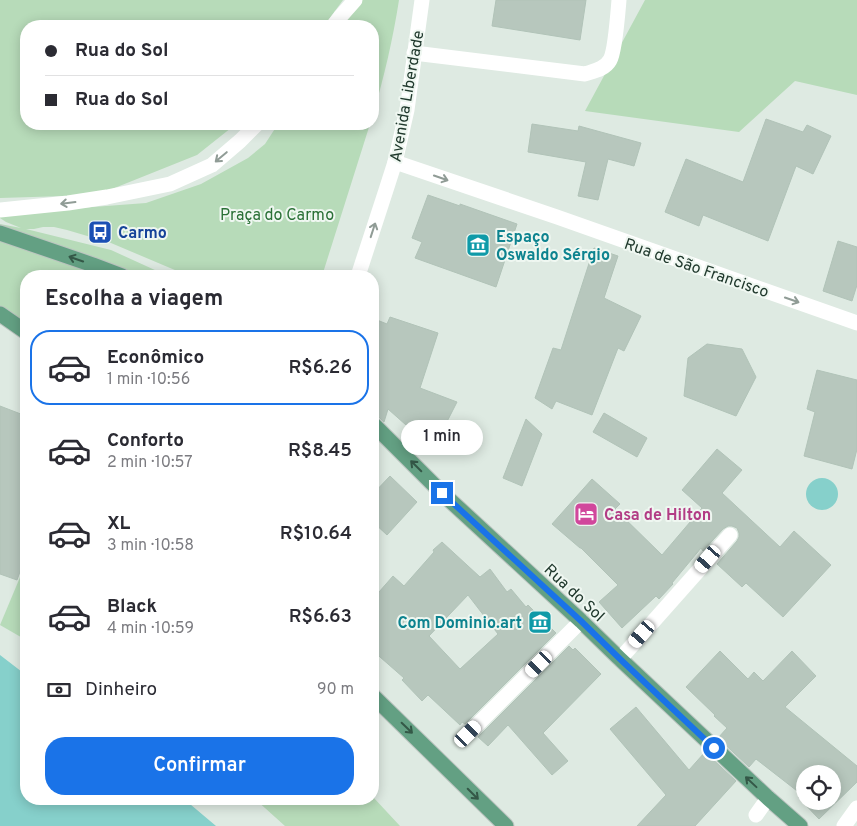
<!DOCTYPE html>
<html lang="pt">
<head>
<meta charset="utf-8">
<style>
  :root { --surface:#fff; --page:#f2f2f3; --text:#2b2b33; --muted:#7c7c81; --line:#e1e1e2; --accent:#1a73e8 }
  body { margin:0; font-family:Overpass,sans-serif; background:var(--page); color:var(--text); height:100vh; display:flex; flex-direction:column; font-size:19px; white-space:nowrap }
  * { box-sizing:border-box; margin:0 }
  p { font-size:16px; color:var(--muted) }
  .icon { flex:none; width:28px; height:28px; fill:none; stroke:currentColor; stroke-width:2; stroke-linecap:round; stroke-linejoin:round }
  .map { position:relative; flex:1; overflow:hidden }
  .panel { position:absolute; left:20px; top:270px; width:359px; height:535px; display:flex; flex-direction:column; background:var(--surface); border-radius:20px; box-shadow:0 2px 12px #0003 }
  .panel>* { flex:none }
  .guide { position:absolute; left:20px; top:20px; width:359px; height:110px; border-radius:20px; box-shadow:0 2px 12px #0003; display:grid; align-content:center; height:110px; padding:0 25px; background:var(--surface) }
  .tools { position:absolute; left:796px; top:765px; display:grid; gap:10px }
  .tools a { display:grid; place-items:center; width:45px; height:45px; border-radius:50%; background:var(--surface); box-shadow:0 2px 12px #0003; font-size:25px }
  .end { position:absolute; width:22px; height:22px; margin:-11px; border:6px solid #1a73e8; background:#fff; box-shadow:0 0 0 2px #fff }
  .from { border-radius:50% }
  .bubble { position:absolute; height:35px; border-radius:18px; background:var(--surface); box-shadow:0 2px 12px #0003; font-size:16px; font-weight:600; line-height:35px; text-align:center }
  .car { position:absolute; width:15px; height:30px; margin:-15px -8px; border-radius:6px; box-shadow:0 0 4px 1px #0007; background:linear-gradient(#fff 24%,#345 0 40%,#fff 0 76%,#345 0 86%,#fff 0) }
  .guide b { display:flex; align-items:center; gap:18px; height:48px; font-size:19px }
  .guide b+b { border-top:1px solid var(--line) }
  .guide i { width:12px; height:12px; background:var(--text) }
  ul { padding:0; list-style:none }
  li { display:flex; align-items:center; gap:15px; height:75px; margin:0 10px 8px; padding:0 15px; border:2px solid transparent; border-radius:20px }
  li div { flex:1 }
  li b { display:block; font-size:19px }
  li em { font-style:normal; font-weight:600 }
  li.selected { border-color:var(--accent) }
  li>.icon { width:45px; height:45px; stroke-width:1.5 }
  h2 { padding:0 25px; font-size:22px; line-height:60px }
  .pay { display:flex; align-items:center; gap:12px; height:55px; padding:0 25px; font-size:19px }
  .pay p { margin-inline-start:auto }
  .cta { display:flex; gap:10px; margin-top:auto; padding:10px 25px }
  .cta a { flex:1; height:58px; border-radius:20px; background:var(--accent); color:#fff; font-size:20px; font-weight:600; line-height:58px; text-align:center }
  .map>svg:first-child { display:block }
  .green { fill:#b7dbb9 }
  .water { fill:#86d0cb }
  .building { fill:#b7c7bd; stroke:#b1c3b8; fill-rule:evenodd }
  .lines { fill:none; stroke-linecap:round; stroke-linejoin:round }
  .primary-casing { stroke:#bcc4c0; stroke-width:17 }
  .lane { stroke:#fff; stroke-width:15 }
  .street { stroke:#fff; stroke-width:15 }
  .primary { stroke:#63a083; stroke-width:15 }
  .oneway { stroke:#909c96 }
  .oneway2 { stroke:#345847 }
  .route { stroke:#1a73e8; stroke-width:6 }
  .labels { text-anchor:middle; stroke-width:4; stroke-linejoin:round; paint-order:stroke }
  .street-label { font-size:16px; fill:#20392d; stroke:#eff7f1 }
  .park-label { font-size:16px; fill:#2a7036; stroke:#eff7f1 }
  .transit-label { font-size:16px; font-weight:bold; fill:#164399; stroke:#eff7f1; text-anchor:start }
  .culture-label { font-size:16px; font-weight:bold; fill:#0d838f; stroke:#eff7f1; text-anchor:start }
  .hotel-label { font-size:16px; font-weight:bold; fill:#b23c85; stroke:#eff7f1; text-anchor:start }
</style>
</head>
<body>
<div class="map">
<svg width="857" height="826" viewBox="0 0 857 826">
  <rect width="100%" height="100%" fill="#deeae2"/>
  <g class="green">
    <path d="M0,0h343l-19,26h-298v98h210l-39,31 -100,40 -97,3z"/>
    <path d="M362,0h37c-6,39 -15,77 -26,115l-1,-89h-34z"/>
    <path d="M645,0h212v95l-62,-14 -56,51 -154,-21z"/>
    <path d="M278,124h92l-48,152h-133l-78,-33 -44,-13 -13,-3h-11l-9,2h-8l85,21 57,26h-142v62l-26,-14v-100l21,4 -15,-6 -6,-4v-4l146,-11 55,-19 47,-26 17,-14z"/>
    <path d="M26,563v77l-26,-15z"/>
    <path d="M373,797l27,29h-115l-30,-27h117z"/>
  </g>
  <g class="water">
    <circle cx="822" cy="494" r="16"/>
    <path d="M0,655l26,20v124h158l32,27h-216z"/>
  </g>
  <g class="building">
    <path d="M496,0h90l-6,40 -88,-14z"/>
    <path d="M766,119l37,13 4,-7 24,11 -18,38 -17,-8 -28,75 -65,-26 -4,11 -34,-14 21,-53 57,23z"/>
    <path d="M532,124l46,7 1,-5 62,17 -7,23 -26,-7 -10,41 -20,-4 8,-34 -58,-10z"/>
    <path d="M428,195l32,11v-2l57,20 -21,63 -81,-29 7,-16 -10,-4z"/>
    <path d="M838,241l19,6v38l-5,16 -29,-10z"/>
    <path d="M594,248l24,8 -14,42 37,18 -17,35 -6,-3 -26,67 -36,-14 -4,8 -17,-11 18,-50 8,2z"/>
    <path d="M390,317l48,16 -18,55 37,14 -24,47 -45,-40 -4,13 -6,-6 -6,-2v-96l15,6z"/>
    <path d="M707,344l35,5 14,28 -20,39 -52,-20 4,-38z"/>
    <path d="M817,370l40,10v69l-5,20 -48,-13 11,-44 -8,-3z"/>
    <path d="M0,406l26,10v139l-9,25 -17,-6z"/>
    <path d="M604,413l43,25 -10,19 -44,-25z"/>
    <path d="M526,419l16,15 -20,52 -19,-8z"/>
    <path d="M717,449l25,21 -20,23 58,54 14,-16 37,34 -48,52 -37,-34 -4,4 -25,-23 20,-23 2,-4v-4l-2,-5 -5,-2h-4l-5,3 -20,22 -2,-3 -29,35 1,1 -14,15 -3,-3 -34,32 -23,-26 19,-17 -37,-37h-1l-28,-24 40,-45 28,25 -5,5 47,46 40,-47 -20,-18z"/>
    <path d="M390,476l27,26 -30,33 -15,-14v-26z"/>
    <path d="M442,542l38,35 10,-8 17,23 4,-3 15,18 2,-2 28,28 -91,91 -3,-2 -2,3 -32,-30 -6,6 -20,-21 2,-2 -32,-28v-50l21,-24 11,10 30,-34 -1,-2zM468,595l30,39 -38,35 -31,-33z"/>
    <path d="M569,646l4,4 2,-2 26,26 -58,59 25,28 -16,14 -44,-50 -20,21 -10,-9z"/>
    <path d="M720,651l28,28 6,-7 9,9 29,-30 24,25 -31,31 72,59v16l-38,37 -21,-22 3,-3 -45,-35 -7,8 -31,-29 9,-10 -13,-12 1,-1 -29,-28zM805,774h27v27h-27z"/>
    <path d="M636,707l53,63 16,-18 31,29 -41,45h-58l29,-31 -56,-66z"/>
  </g>
  <g class="lines">
    <g class="primary-casing">
      <g id="primary">
        <path d="M0,233l93,32 29,11"/>
        <path d="M0,314l26,18"/>
        <path d="M372,423l70,70 139,128 39,38 148,139 32,28"/>
        <path d="M372,695l134,131"/>
      </g>
    </g>
    <g class="lane">
      <path d="M414,53l171,21c9,-3 20,-5 25,-14 5,-8 8,-48 9,-60"/>
      <path d="M756,815l12,-17"/>
    </g>
    <g class="street">
      <path d="M333,26l7,-9 15,-17"/>
      <path d="M395,162l162,55 300,106"/>
      <path d="M0,210l68,-7 39,-6 63,-13 42,-19 28,-24 17,-17"/>
      <path d="M358,276l29,-89 8,-25 12,-52 15,-110"/>
      <path d="M620,659l110,-124"/>
      <path d="M468,734l113,-113"/>
      <path d="M844,826l13,-18"/>
    </g>
    <use href="#primary" class="primary"/>
  </g>
  <defs><path id="oneway-shaft" d="M-6 0H5M1.5-3L5.5 0L1.5 3" fill="none" stroke-width="1.6" stroke-linecap="round" stroke-linejoin="round" transform="scale(1.25)"/></defs>
  <g class="oneway">
    <use href="#oneway-shaft" transform="translate(221 157) rotate(140)"/>
    <use href="#oneway-shaft" transform="translate(441 178) rotate(19)"/>
    <use href="#oneway-shaft" transform="translate(68 203) rotate(173)"/>
    <use href="#oneway-shaft" transform="translate(373 230) rotate(-72)"/>
    <use href="#oneway-shaft" transform="translate(792 300) rotate(19)"/>
  </g>
  <g class="oneway2">
    <use href="#oneway-shaft" transform="translate(76 259) rotate(-161)"/>
    <use href="#oneway-shaft" transform="translate(416 466) rotate(-135)"/>
    <use href="#oneway-shaft" transform="translate(407 728) rotate(44)"/>
    <use href="#oneway-shaft" transform="translate(751 782) rotate(-137)"/>
    <use href="#oneway-shaft" transform="translate(473 794) rotate(45)"/>
  </g>
  <g class="lines">
    <path class="route" d="M442,493l139,128 39,38 94,89"/>
  </g>
  <defs>
    <g id="bus-square" transform="scale(1.25)"><rect x="-9" y="-9" width="18" height="18" rx="4" fill="#1a4fb4" stroke="#eff7f1"/><path d="M-5-6H5V4H4V6H2V4H-2V6H-4V4H-5ZM-3.5-4V0h7V-4ZM-3.5 1.2v1.5H-2V1.2ZM2 1.2v1.5H3.5V1.2Z" fill="#fff"/></g>
    <g id="museum-square" transform="scale(1.25)"><rect x="-9" y="-9" width="18" height="18" rx="4" fill="#0f9aa8" stroke="#eff7f1"/><path d="M0-6L6-3V-2H-6V-3ZM-5-1h2V3h-2ZM-1-1h2V3h-2ZM3-1h2V3H3ZM-6 4H6V6H-6Z" fill="#fff"/></g>
    <g id="hotel-square" transform="scale(1.25)"><rect x="-9" y="-9" width="18" height="18" rx="4" fill="#d1479c" stroke="#eff7f1"/><path d="M-6-4.5h1.5V1H6V5H4.5V3h-9V5H-6ZM-4 0a1.8 1.8 0 1 1 3.6 0ZM.5 0V-2.5h3Q6-2.5 6 0Z" fill="#fff"/></g>
  </defs>
  <g fill-rule="evenodd">
    <use href="#bus-square" x="100" y="232"/>
    <use href="#museum-square" x="478" y="245"/>
    <use href="#hotel-square" x="586" y="514"/>
    <use href="#museum-square" x="540" y="622"/>
  </g>
  <g class="labels">
    <g class="street-label">
      <text transform="translate(406 96) rotate(-80)" y="6">Avenida Liberdade</text>
      <text transform="translate(697 267) rotate(19)" y="6">Rua de São Francisco</text>
      <text transform="translate(575 592) rotate(43)" y="6">Rua do Sol</text>
    </g>
    <g class="park-label">
      <text x="277" y="220">Praça do Carmo</text>
    </g>
    <g class="transit-label">
      <text x="118" y="238">Carmo</text>
    </g>
    <g class="culture-label">
      <text x="496" y="242">Espaço<tspan x="496" dy="18">Oswaldo Sérgio</tspan></text>
      <text x="522" y="628" text-anchor="end">Com Dominio.art</text>
    </g>
    <g class="hotel-label">
      <text x="604" y="520">Casa de Hilton</text>
    </g>
  </g>
</svg>
<div class="tools">
<a><svg class="icon" aria-label="locate" viewBox="0 0 24 24"><circle cx="12" cy="12" r="6"/><path d="M12 2v4M12 18v4M2 12h4M18 12h4"/></svg></a>
</div>
<i class="end from" style="left:714px;top:748px"></i>
<i class="end" style="left:442px;top:493px"></i>
<div class="bubble" style="left:401px;top:420px;width:82px">1 min</div>
<i class="car" style="left:708px;top:559px;rotate:221deg"></i>
<i class="car" style="left:642px;top:634px;rotate:221deg"></i>
<i class="car" style="left:539px;top:664px;rotate:225deg"></i>
<i class="car" style="left:468px;top:734px;rotate:45deg"></i>
<div class="guide">
<b><i class="from"></i>Rua do Sol</b>
<b><i></i>Rua do Sol</b>
</div>
<section class="panel">
<h2>Escolha a viagem</h2>
<ul>
<li class="selected"><svg class="icon" aria-label="car" viewBox="0 0 24 24"><path d="M5 17H2v-5l4-1 3-4h7l3 4 3 1v5h-3M9 17h6M6 11h13"/><circle cx="7" cy="17" r="2"/><circle cx="17" cy="17" r="2"/></svg><div><b>Econômico</b><p>1 min · 10:56</p></div><em>R$6.26</em></li>
<li><svg class="icon" aria-label="car" viewBox="0 0 24 24"><path d="M5 17H2v-5l4-1 3-4h7l3 4 3 1v5h-3M9 17h6M6 11h13"/><circle cx="7" cy="17" r="2"/><circle cx="17" cy="17" r="2"/></svg><div><b>Conforto</b><p>2 min · 10:57</p></div><em>R$8.45</em></li>
<li><svg class="icon" aria-label="car" viewBox="0 0 24 24"><path d="M5 17H2v-5l4-1 3-4h7l3 4 3 1v5h-3M9 17h6M6 11h13"/><circle cx="7" cy="17" r="2"/><circle cx="17" cy="17" r="2"/></svg><div><b>XL</b><p>3 min · 10:58</p></div><em>R$10.64</em></li>
<li><svg class="icon" aria-label="car" viewBox="0 0 24 24"><path d="M5 17H2v-5l4-1 3-4h7l3 4 3 1v5h-3M9 17h6M6 11h13"/><circle cx="7" cy="17" r="2"/><circle cx="17" cy="17" r="2"/></svg><div><b>Black</b><p>4 min · 10:59</p></div><em>R$6.63</em></li>
</ul>
<div class="pay"><svg class="icon" aria-label="cash" viewBox="0 0 24 24"><path d="M3 7h18v10H3z"/><circle cx="12" cy="12" r="2"/></svg>Dinheiro<p>90 m</p></div>
<div class="cta"><a>Confirmar</a></div>
</section>
</div>
</body>
</html>
